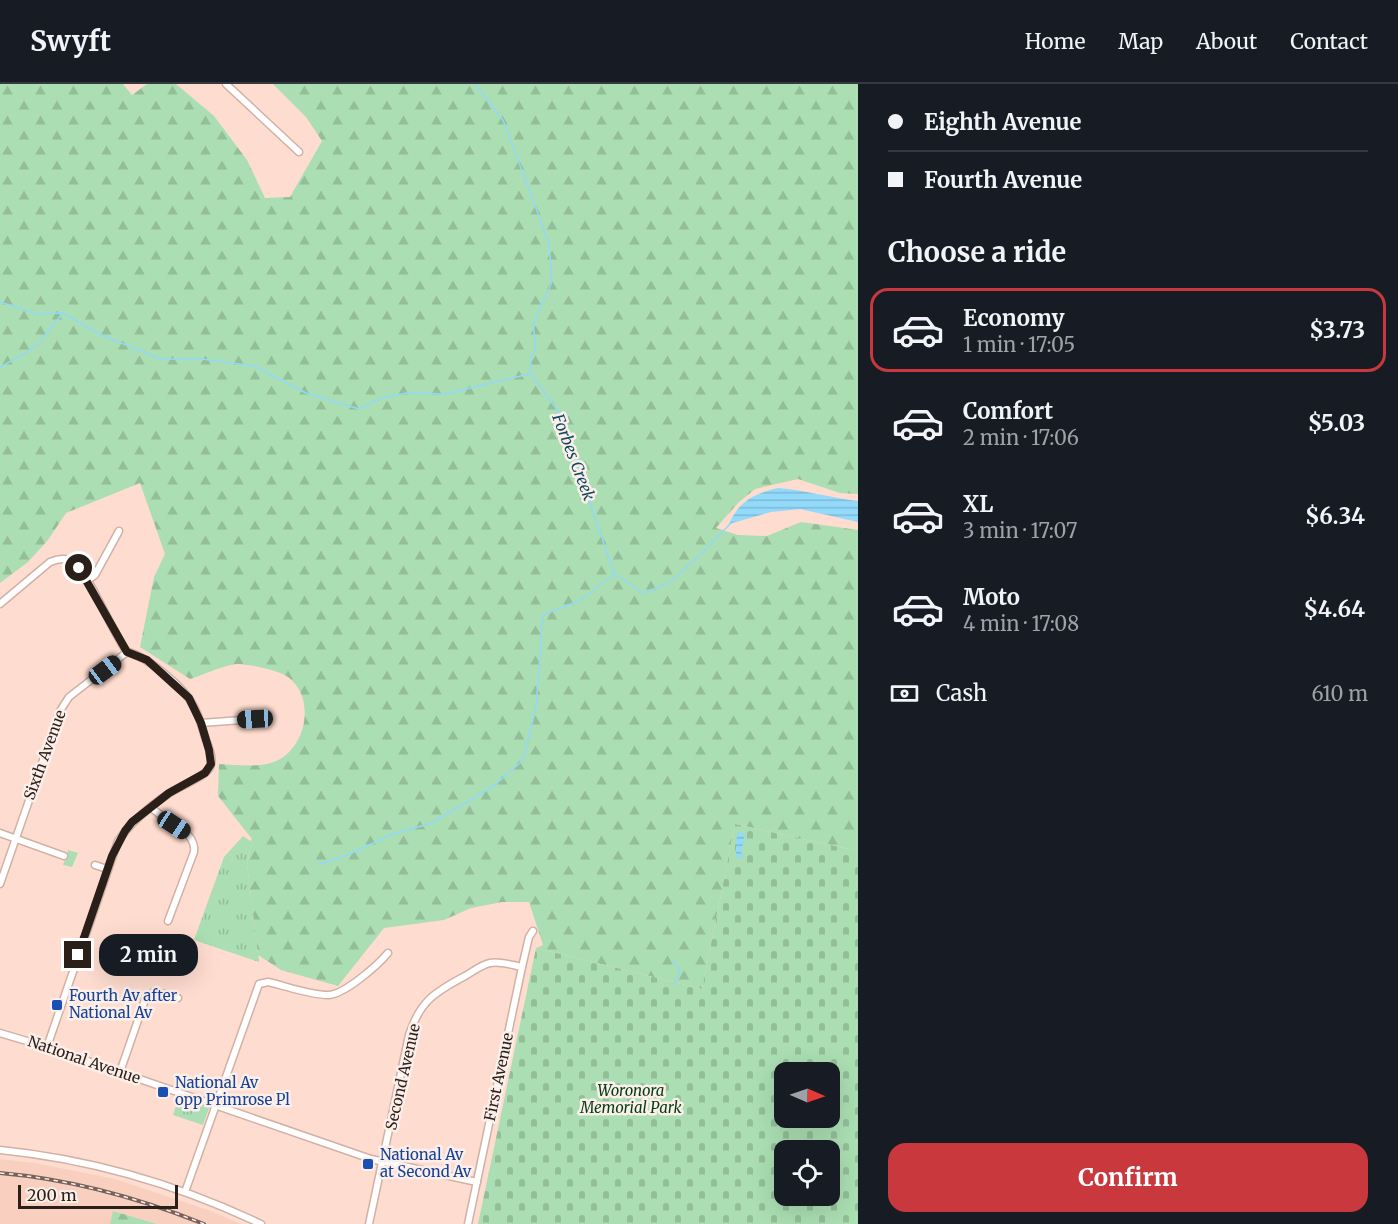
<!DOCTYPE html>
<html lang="en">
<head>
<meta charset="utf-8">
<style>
  :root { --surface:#171b24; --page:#242831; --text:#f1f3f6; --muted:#9ea1a6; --line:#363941; --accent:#c8383d }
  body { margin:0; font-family:Merriweather,serif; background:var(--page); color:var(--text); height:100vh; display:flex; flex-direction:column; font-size:22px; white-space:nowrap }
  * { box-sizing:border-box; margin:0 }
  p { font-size:20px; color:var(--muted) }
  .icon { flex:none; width:33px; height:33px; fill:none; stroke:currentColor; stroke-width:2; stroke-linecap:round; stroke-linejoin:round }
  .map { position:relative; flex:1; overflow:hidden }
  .side { display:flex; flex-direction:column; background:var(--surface); width:540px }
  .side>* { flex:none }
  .guide { display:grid; align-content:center; height:132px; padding:0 30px; background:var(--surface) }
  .needle { width:39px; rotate:92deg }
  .buttons { position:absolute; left:774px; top:978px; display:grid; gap:12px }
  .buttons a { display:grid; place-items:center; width:66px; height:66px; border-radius:12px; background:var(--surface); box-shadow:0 6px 24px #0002; font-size:30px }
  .scale { position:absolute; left:18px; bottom:15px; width:160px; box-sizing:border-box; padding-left:6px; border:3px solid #2b1f1a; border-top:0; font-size:16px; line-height:21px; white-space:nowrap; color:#2b1f1a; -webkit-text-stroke:4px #fcefe9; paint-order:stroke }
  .end { position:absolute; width:27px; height:27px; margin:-14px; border:8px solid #2b1f1a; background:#fff; box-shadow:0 0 0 3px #fff }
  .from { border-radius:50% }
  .bubble { position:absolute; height:42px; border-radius:18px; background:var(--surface); box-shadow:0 6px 24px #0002; font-size:20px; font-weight:700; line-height:42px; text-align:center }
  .car { position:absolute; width:18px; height:36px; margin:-18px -9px; border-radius:8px; box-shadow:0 0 4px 2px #0007; background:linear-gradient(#222 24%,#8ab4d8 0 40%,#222 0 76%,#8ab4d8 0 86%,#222 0) }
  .guide b { display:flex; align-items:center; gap:21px; height:57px; font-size:22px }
  .guide b+b { border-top:2px solid var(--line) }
  .guide i { width:15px; height:15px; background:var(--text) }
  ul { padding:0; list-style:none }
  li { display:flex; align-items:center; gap:18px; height:84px; margin:0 12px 9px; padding:0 18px; border:3px solid transparent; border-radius:18px }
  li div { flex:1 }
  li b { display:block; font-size:22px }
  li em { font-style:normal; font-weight:700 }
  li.selected { border-color:var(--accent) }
  li>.icon { width:54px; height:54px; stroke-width:1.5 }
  h2 { padding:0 30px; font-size:27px; line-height:72px }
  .pay { display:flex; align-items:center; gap:15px; height:66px; padding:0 30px; font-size:22px }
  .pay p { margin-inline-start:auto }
  .action { display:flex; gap:12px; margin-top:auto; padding:12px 30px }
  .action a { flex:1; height:69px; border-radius:18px; background:var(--accent); color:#fff; font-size:24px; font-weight:700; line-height:69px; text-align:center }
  header { display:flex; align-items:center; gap:36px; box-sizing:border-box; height:84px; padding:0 30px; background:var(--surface); border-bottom:2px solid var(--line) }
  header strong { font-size:28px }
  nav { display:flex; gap:33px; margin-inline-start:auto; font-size:21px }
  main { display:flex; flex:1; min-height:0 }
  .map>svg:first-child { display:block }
  .built { fill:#f9d0c0 }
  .grass { fill:url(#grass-tufts) }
  .forest { fill:url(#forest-firs) }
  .cemetery { fill:url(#cemetery-stones); fill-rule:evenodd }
  .water { fill:url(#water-rules) }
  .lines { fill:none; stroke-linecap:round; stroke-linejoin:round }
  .stream { stroke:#92d9fa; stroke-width:1.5 }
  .minor-casing { stroke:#d1b1a4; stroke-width:9 }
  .minor { stroke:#fff; stroke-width:6 }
  .rail-casing { stroke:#76625a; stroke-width:4 }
  .rail { stroke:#fcefe9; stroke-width:1.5; stroke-dasharray:4.5; stroke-linecap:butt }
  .route { stroke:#2b1f1a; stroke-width:8 }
  .transit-dot { fill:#1a4fb4; stroke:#fcefe9; stroke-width:2 }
  .labels { text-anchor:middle; stroke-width:5; stroke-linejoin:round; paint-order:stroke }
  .street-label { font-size:15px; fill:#2b1f1a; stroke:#fcefe9 }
  .transit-label { font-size:15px; fill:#164399; stroke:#fcefe9; text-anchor:start }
  .park-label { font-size:15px; font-style:italic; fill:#003d14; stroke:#fcefe9 }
  .water-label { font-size:16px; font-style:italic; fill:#0e4960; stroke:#fcefe9 }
</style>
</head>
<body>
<header>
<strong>Swyft</strong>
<nav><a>Home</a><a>Map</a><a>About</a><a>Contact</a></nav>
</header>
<main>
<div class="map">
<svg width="858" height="1140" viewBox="0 0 858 1140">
  <defs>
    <pattern id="grass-tufts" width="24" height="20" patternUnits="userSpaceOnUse" patternTransform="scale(1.5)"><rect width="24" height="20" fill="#abdeb2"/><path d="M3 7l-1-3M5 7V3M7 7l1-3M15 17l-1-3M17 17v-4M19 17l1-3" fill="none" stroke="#93be98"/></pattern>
    <pattern id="forest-firs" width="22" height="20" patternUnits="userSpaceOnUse" patternTransform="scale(1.5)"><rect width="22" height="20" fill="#abdeb2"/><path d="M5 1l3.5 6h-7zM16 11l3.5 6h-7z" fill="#93be98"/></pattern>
    <pattern id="cemetery-stones" width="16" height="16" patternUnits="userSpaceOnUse" patternTransform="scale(1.5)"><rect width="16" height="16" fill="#abdeb2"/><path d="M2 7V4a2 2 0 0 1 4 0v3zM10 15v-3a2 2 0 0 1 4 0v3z" fill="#93be98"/></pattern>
    <pattern id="water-rules" width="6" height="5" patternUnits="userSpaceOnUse" patternTransform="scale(1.5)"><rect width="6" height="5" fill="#92d9fa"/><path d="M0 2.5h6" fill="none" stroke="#7ebad6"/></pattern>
  </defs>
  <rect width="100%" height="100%" fill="#fedccf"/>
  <path class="built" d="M0,1075l35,4 80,16 93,31 33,14h-84l-43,-13 -4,13h-110z"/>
  <g class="grass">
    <path d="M243,752l7,5 2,-2 -5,25 12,98 -65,-22 30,-83z"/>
    <path d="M68,766l10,3 -6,14 -9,-2z"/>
    <path d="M179,1013l30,11 -6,17 -30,-10z"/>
  </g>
  <g class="forest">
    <path d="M0,0h123l9,11 15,-11h29l38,32 33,44 18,38 25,-1 32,-56 -16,-24 -33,-33h585v410l-18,-1 -42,-14 -43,10 -17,14 -22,25 22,7 29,1 34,-14 57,8v321l-123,-27 -33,165 -166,-41 7,-3 -14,-43h-27l-31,6 -27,12 -60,8 -46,58 -57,-16 -23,-15 -11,-91 5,-25 -34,-43 1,-32c20,1 45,5 63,-6 26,-17 32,-62 6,-81 -10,-7 -37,-12 -49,-13 -13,0 -36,11 -49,15l-50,-32 14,-70 11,-23 -25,-71 -74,30 -18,27 -20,22 -28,21z"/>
    <path d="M113,1127l44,13h-47z"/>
  </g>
  <path class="cemetery" d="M735,740l123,27v373h-380l58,-276 166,41zM784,988h46v46h-46zM784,1066h46v46h-46z"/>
  <g class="water">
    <path d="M778,404c27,2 53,10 80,13v21l-58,-13 -29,3 -42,12c10,-23 25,-30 49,-36z"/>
    <path d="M738,748l7,2 -4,19 2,2v3l-7,-1v-16z"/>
  </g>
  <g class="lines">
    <g class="stream">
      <path d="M475,0l28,36 46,123 3,39 -19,42 3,23 -5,11 -1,15 28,38 14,32 21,69 21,61 29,20 26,-10 34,-31 28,-29"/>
      <path d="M0,218l38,12 25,-1 38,22 60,24h41l52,7 52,27 53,16 23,-11 25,-5 38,1 84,-20"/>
      <path d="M0,283l24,-13 14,-10 24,-30"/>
      <path d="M318,780l25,-7 50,-23 39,-11 63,-38 28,-25 13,-53 7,-92 38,-15 33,-26"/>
      <path d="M673,877l7,10 -6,14"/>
    </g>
    <g class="minor-casing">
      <g id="minor">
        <path d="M226,0l73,68"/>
        <path d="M88,496l7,-5 24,-44"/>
        <path d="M0,520l50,-42c7,-3 16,-5 23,0 16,11 39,70 54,90"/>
        <path d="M201,639l54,-4"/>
        <path d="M151,723c12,14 46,23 43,45l-26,69"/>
        <path d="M0,749l64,23"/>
        <path d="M95,781l12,4"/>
        <path d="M0,800l60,-173 9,-14 58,-45"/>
        <path d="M0,949l47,14 324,112 106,23"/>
        <path d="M47,963l71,-206c13,-19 31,-34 50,-47 9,-7 38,-17 42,-27 4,-8 -1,-19 -4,-27 -4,-12 -7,-27 -15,-38 -9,-16 -46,-47 -64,-50"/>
        <path d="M120,988l26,-75 9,-6 23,7"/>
        <path d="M0,1066c90,9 179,35 261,74"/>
        <path d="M185,1108l74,-208 9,-2c18,4 42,13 60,13 16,0 50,-30 60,-42"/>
        <path d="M369,1140l40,-189c11,-34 26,-43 56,-59 7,-4 16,-11 25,-13 10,-2 22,2 32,4"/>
        <path d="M468,1140l54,-257 7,-30 4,-6"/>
      </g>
    </g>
    <use href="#minor" class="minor"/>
    <g class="rail-casing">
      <path id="rail" d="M0,1089c69,6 139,25 204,51"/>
    </g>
    <use href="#rail" class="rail"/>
  </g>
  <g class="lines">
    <path class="route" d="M78,871l34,-99 13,-25 7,-9 37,-29 36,-20 6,-9 -2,-14 -8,-27 -12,-25 -42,-38 -20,-8 -48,-84"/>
  </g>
  <g class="transit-dot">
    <rect x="51" y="915" width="12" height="12" rx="3"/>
    <rect x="157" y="1002" width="12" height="12" rx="3"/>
    <rect x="362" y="1074" width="12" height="12" rx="3"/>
  </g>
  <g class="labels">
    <g class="street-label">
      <text transform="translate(45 671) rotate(-70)" y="5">Sixth Avenue</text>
      <text transform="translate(84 976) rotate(19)" y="5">National Avenue</text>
      <text transform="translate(403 993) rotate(-77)" y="5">Second Avenue</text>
      <text transform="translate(499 993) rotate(-78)" y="5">First Avenue</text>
    </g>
    <g class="transit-label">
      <text x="69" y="917">Fourth Av after<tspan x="69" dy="17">National Av</tspan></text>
      <text x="175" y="1004">National Av<tspan x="175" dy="17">opp Primrose Pl</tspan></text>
      <text x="380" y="1076">National Av<tspan x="380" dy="17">at Second Av</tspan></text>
    </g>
    <g class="park-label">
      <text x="631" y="1012">Woronora<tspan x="631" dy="17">Memorial Park</tspan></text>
    </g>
    <g class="water-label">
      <text transform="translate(574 373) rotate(69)" y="6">Forbes Creek</text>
    </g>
  </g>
</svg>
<div class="buttons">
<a><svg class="needle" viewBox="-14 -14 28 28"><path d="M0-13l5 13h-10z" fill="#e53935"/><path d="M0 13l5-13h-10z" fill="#9ea1a6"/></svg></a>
<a><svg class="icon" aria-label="locate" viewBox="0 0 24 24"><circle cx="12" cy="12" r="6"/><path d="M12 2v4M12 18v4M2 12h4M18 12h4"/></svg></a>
</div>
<div class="scale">200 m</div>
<i class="end from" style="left:79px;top:484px"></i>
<i class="end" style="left:78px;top:871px"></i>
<div class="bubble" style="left:99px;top:850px;width:99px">2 min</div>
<i class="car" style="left:105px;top:586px;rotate:53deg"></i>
<i class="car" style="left:255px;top:635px;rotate:267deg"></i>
<i class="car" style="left:174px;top:741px;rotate:123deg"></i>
</div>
<section class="side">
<div class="guide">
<b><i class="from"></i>Eighth Avenue</b>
<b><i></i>Fourth Avenue</b>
</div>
<h2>Choose a ride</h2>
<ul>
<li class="selected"><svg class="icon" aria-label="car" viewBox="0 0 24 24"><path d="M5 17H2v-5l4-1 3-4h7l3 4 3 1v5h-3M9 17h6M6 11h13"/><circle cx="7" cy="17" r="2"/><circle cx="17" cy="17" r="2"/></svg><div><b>Economy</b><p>1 min · 17:05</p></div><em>$3.73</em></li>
<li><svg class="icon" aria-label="car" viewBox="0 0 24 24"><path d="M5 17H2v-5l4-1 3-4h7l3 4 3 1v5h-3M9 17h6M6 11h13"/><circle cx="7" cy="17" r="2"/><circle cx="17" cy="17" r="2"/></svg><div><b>Comfort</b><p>2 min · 17:06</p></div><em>$5.03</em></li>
<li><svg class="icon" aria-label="car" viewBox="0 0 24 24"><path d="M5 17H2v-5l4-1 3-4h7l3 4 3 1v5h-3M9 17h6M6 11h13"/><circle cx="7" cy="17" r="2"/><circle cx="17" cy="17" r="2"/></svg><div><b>XL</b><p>3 min · 17:07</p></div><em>$6.34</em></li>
<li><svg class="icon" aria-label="car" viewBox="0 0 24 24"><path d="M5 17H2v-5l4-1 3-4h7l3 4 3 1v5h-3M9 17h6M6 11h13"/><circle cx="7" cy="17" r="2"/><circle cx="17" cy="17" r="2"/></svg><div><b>Moto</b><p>4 min · 17:08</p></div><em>$4.64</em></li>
</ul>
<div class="pay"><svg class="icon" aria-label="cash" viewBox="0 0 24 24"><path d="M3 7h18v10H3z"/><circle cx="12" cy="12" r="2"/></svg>Cash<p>610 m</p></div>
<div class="action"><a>Confirm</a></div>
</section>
</main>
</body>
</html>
